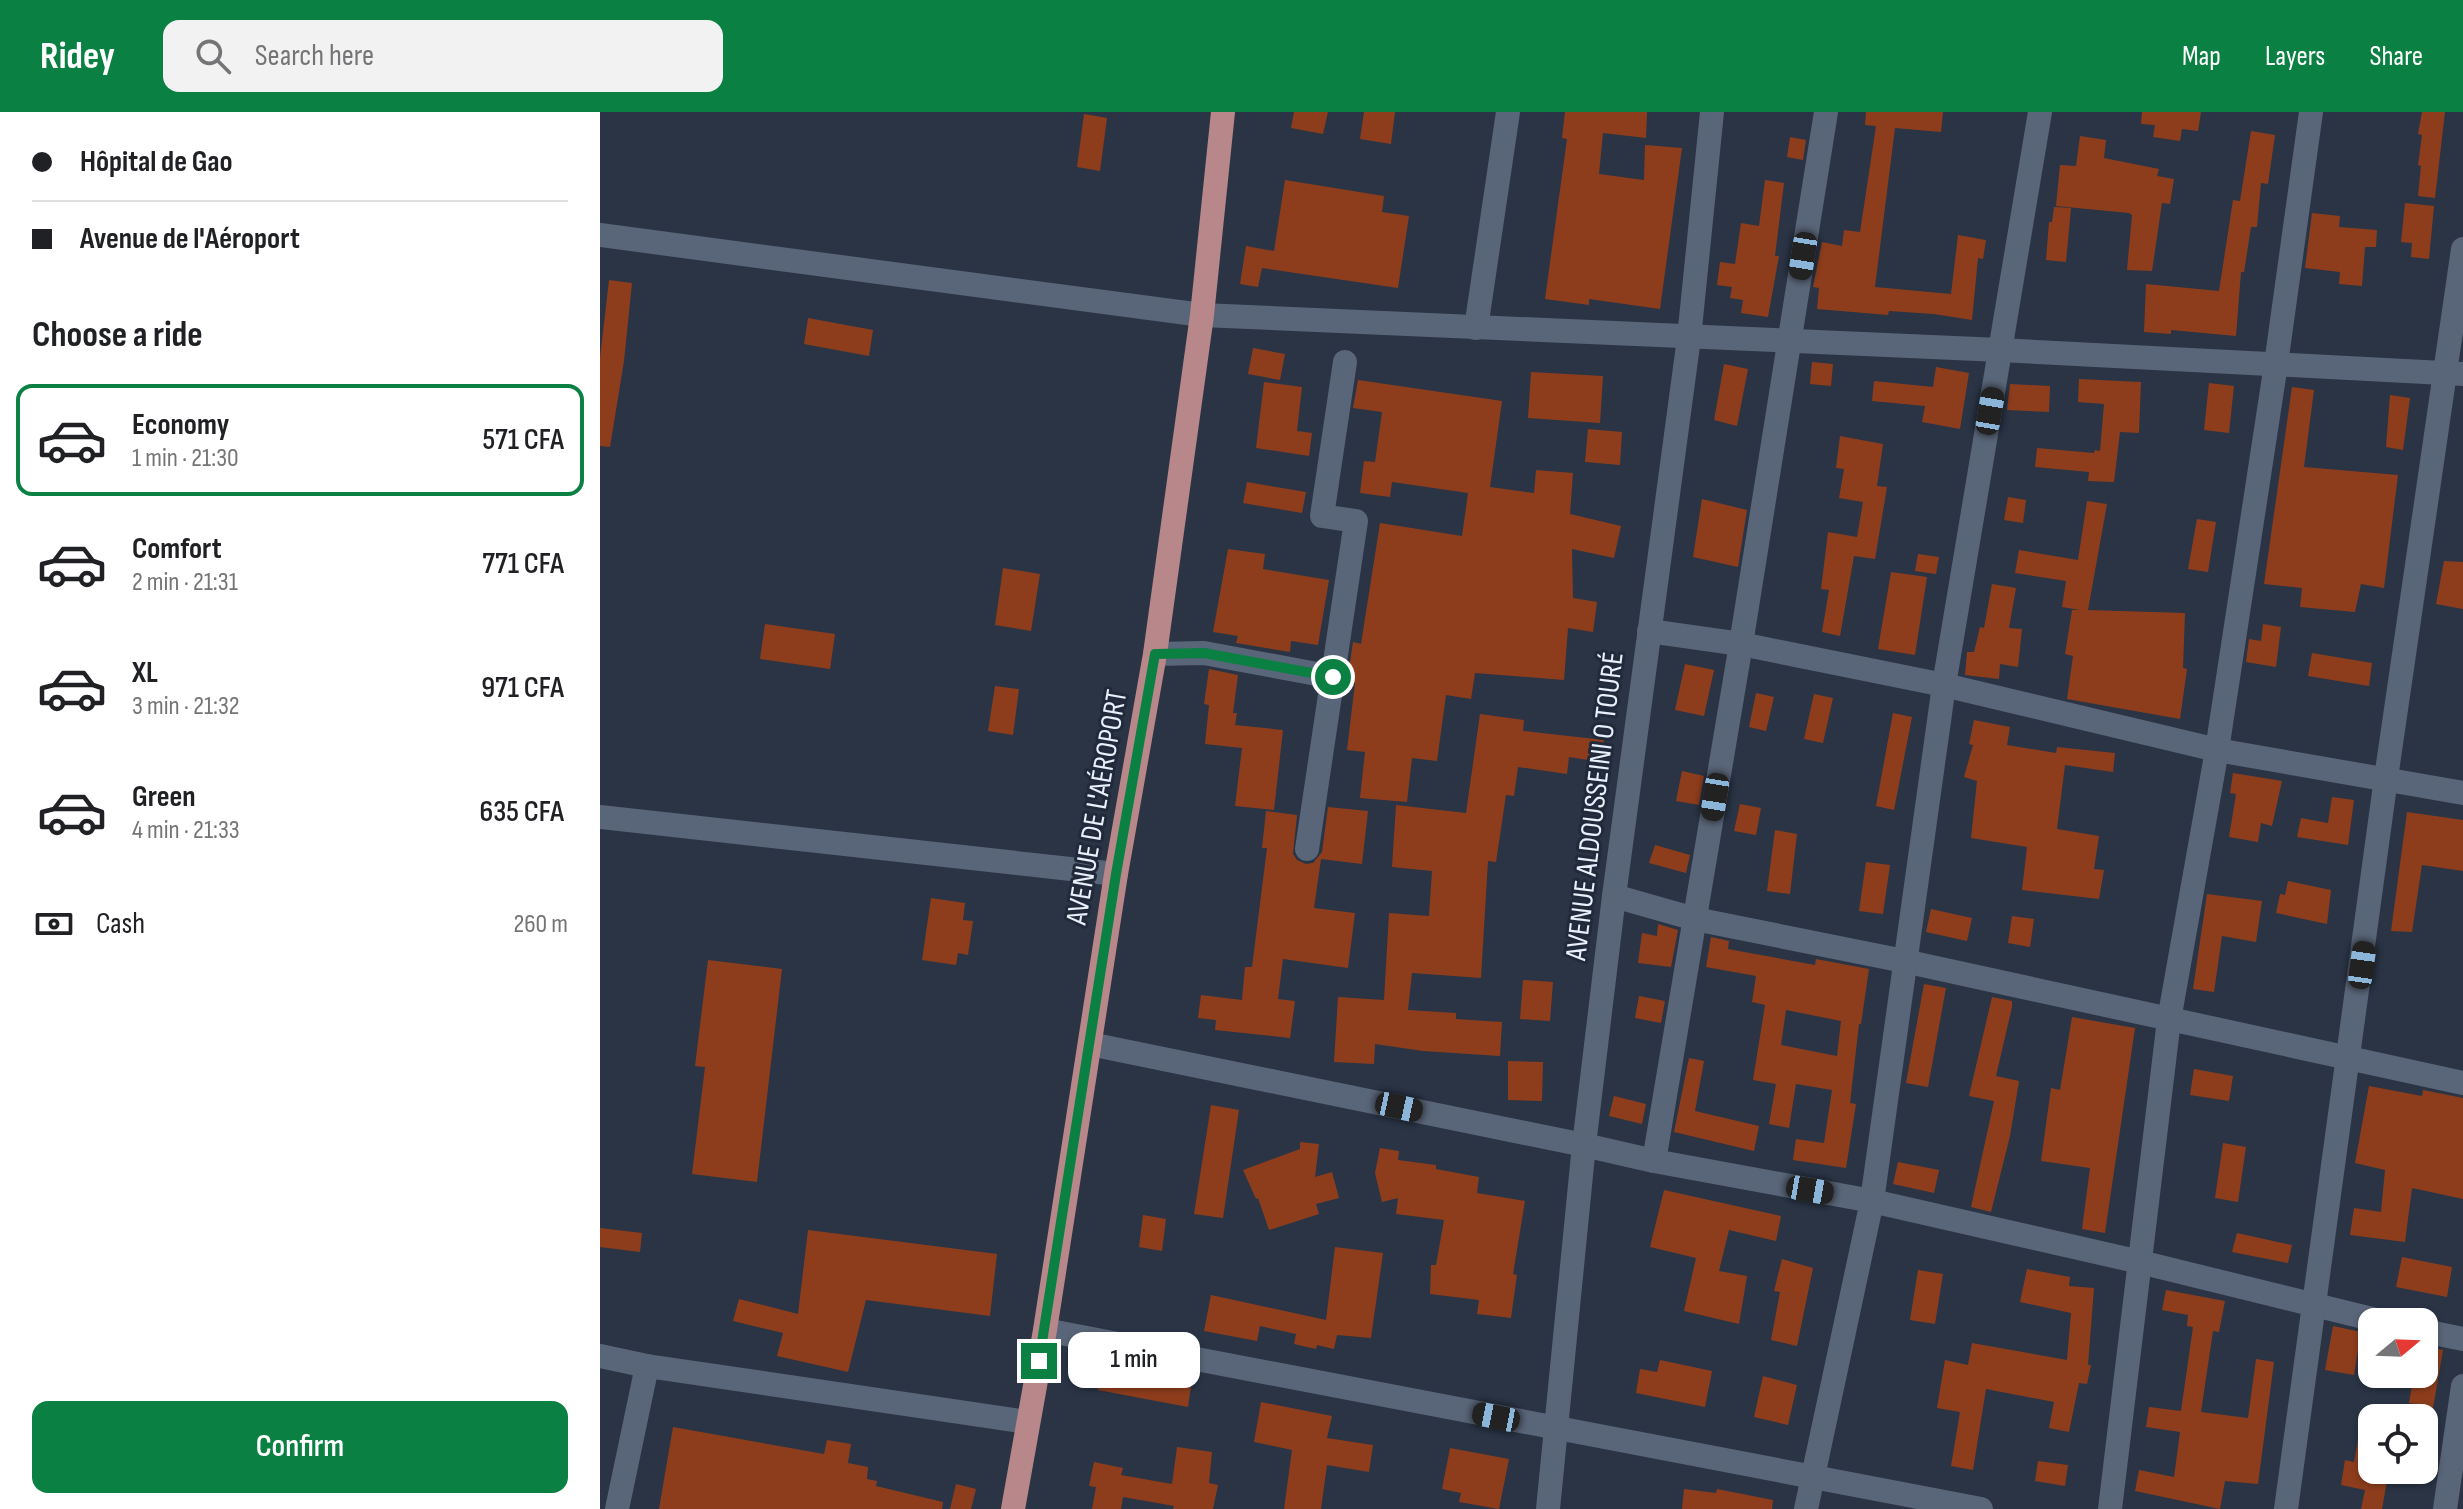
<!DOCTYPE html>
<html lang="en">
<head>
<meta charset="utf-8">
<style>
  :root { --surface:#fff; --page:#f2f2f2; --text:#202124; --muted:#757577; --line:#e0e0e0; --accent:#0b8043 }
  body { margin:0; font-family:"Sofia Sans Condensed",sans-serif; background:var(--page); color:var(--text); height:100vh; display:flex; flex-direction:column; font-size:30px; white-space:nowrap }
  * { box-sizing:border-box; margin:0 }
  p { font-size:26px; color:var(--muted) }
  .icon { flex:none; width:44px; height:44px; fill:none; stroke:currentColor; stroke-width:2; stroke-linecap:round; stroke-linejoin:round }
  .map { position:relative; flex:1; overflow:hidden }
  .drawer { display:flex; flex-direction:column; background:var(--surface); width:600px }
  .drawer>* { flex:none }
  .banner { display:grid; align-content:center; height:176px; padding:0 32px; background:var(--surface) }
  .needle { width:52px; rotate:71deg }
  .buttons { position:absolute; left:1758px; top:1196px; display:grid; gap:16px }
  .buttons a { display:grid; place-items:center; width:80px; height:80px; border-radius:16px; background:var(--surface); box-shadow:0 2px 6px #0004; font-size:40px }
  .end { position:absolute; width:36px; height:36px; margin:-18px; border:10px solid #0b8043; background:#fff; box-shadow:0 0 0 4px #fff }
  .from { border-radius:50% }
  .bubble { position:absolute; height:56px; border-radius:16px; background:var(--surface); box-shadow:0 2px 6px #0004; font-size:26px; font-weight:600; line-height:56px; text-align:center }
  .car { position:absolute; width:24px; height:48px; margin:-24px -12px; border-radius:10px; box-shadow:0 0 6px 2px #0007; background:linear-gradient(#222 24%,#8ab4d8 0 40%,#222 0 76%,#8ab4d8 0 86%,#222 0) }
  .banner b { display:flex; align-items:center; gap:28px; height:76px; font-size:30px }
  .banner b+b { border-top:2px solid var(--line) }
  .banner i { width:20px; height:20px; background:var(--text) }
  ul { padding:0; list-style:none }
  li { display:flex; align-items:center; gap:24px; height:112px; margin:0 16px 12px; padding:0 16px; border:4px solid transparent; border-radius:16px }
  li div { flex:1 }
  li b { display:block; font-size:30px }
  li em { font-style:normal; font-weight:600 }
  li.active { border-color:var(--accent) }
  li>.icon { width:72px; height:72px; stroke-width:1.5 }
  h2 { padding:0 32px; font-size:36px; line-height:96px }
  .pay { display:flex; align-items:center; gap:20px; height:88px; padding:0 32px; font-size:30px }
  .pay p { margin-inline-start:auto }
  .cta { display:flex; gap:16px; margin-top:auto; padding:16px 32px }
  .cta a { flex:1; height:92px; border-radius:16px; background:var(--accent); color:#fff; font-size:32px; font-weight:600; line-height:92px; text-align:center }
  header { display:flex; align-items:center; gap:48px; box-sizing:border-box; height:112px; padding:0 40px; background:var(--accent); color:#fff }
  header strong { font-size:38px }
  nav { display:flex; gap:44px; margin-inline-start:auto; font-size:28px }
  .search { width:560px; height:72px; background:var(--page); display:flex; align-items:center; gap:20px; box-sizing:border-box; padding:0 28px; border-radius:16px; color:var(--muted); font-size:30px }
  main { display:flex; flex:1; min-height:0 }
  .map>svg:first-child { display:block }
  .building { fill:#8e3d1c; fill-rule:evenodd }
  .lines { fill:none; stroke-linecap:round; stroke-linejoin:round }
  .minor { stroke:#596578; stroke-width:24 }
  .major { stroke:#b8878a; stroke-width:24 }
  .route { stroke:#0b8043; stroke-width:10 }
  .labels { text-anchor:middle; stroke-width:6; stroke-linejoin:round; paint-order:stroke }
  .street-label { font-size:30px; fill:#e9f0fb; stroke:#202a3b }
</style>
</head>
<body>
<header>
<strong>Ridey</strong>
<div class="search"><svg class="icon" aria-label="search" viewBox="0 0 24 24"><circle cx="10" cy="10" r="6"/><path d="M15 15l6 6"/></svg>Search here</div>
<nav><a>Map</a><a>Layers</a><a>Share</a></nav>
</header>
<main>
<section class="drawer">
<div class="banner">
<b><i class="from"></i>Hôpital de Gao</b>
<b><i></i>Avenue de l'Aéroport</b>
</div>
<h2>Choose a ride</h2>
<ul>
<li class="active"><svg class="icon" aria-label="car" viewBox="0 0 24 24"><path d="M5 17H2v-5l4-1 3-4h7l3 4 3 1v5h-3M9 17h6M6 11h13"/><circle cx="7" cy="17" r="2"/><circle cx="17" cy="17" r="2"/></svg><div><b>Economy</b><p>1 min · 21:30</p></div><em>571 CFA</em></li>
<li><svg class="icon" aria-label="car" viewBox="0 0 24 24"><path d="M5 17H2v-5l4-1 3-4h7l3 4 3 1v5h-3M9 17h6M6 11h13"/><circle cx="7" cy="17" r="2"/><circle cx="17" cy="17" r="2"/></svg><div><b>Comfort</b><p>2 min · 21:31</p></div><em>771 CFA</em></li>
<li><svg class="icon" aria-label="car" viewBox="0 0 24 24"><path d="M5 17H2v-5l4-1 3-4h7l3 4 3 1v5h-3M9 17h6M6 11h13"/><circle cx="7" cy="17" r="2"/><circle cx="17" cy="17" r="2"/></svg><div><b>XL</b><p>3 min · 21:32</p></div><em>971 CFA</em></li>
<li><svg class="icon" aria-label="car" viewBox="0 0 24 24"><path d="M5 17H2v-5l4-1 3-4h7l3 4 3 1v5h-3M9 17h6M6 11h13"/><circle cx="7" cy="17" r="2"/><circle cx="17" cy="17" r="2"/></svg><div><b>Green</b><p>4 min · 21:33</p></div><em>635 CFA</em></li>
</ul>
<div class="pay"><svg class="icon" aria-label="cash" viewBox="0 0 24 24"><path d="M3 7h18v10H3z"/><circle cx="12" cy="12" r="2"/></svg>Cash<p>260 m</p></div>
<div class="cta"><a>Confirm</a></div>
</section>
<div class="map">
<svg width="1863" height="1397" viewBox="0 0 1863 1397">
  <rect width="100%" height="100%" fill="#2a3445"/>
  <g class="building">
    <path d="M694,0h34l-5,22 -32,-6z"/>
    <path d="M764,0h31l-4,32 -31,-5z"/>
    <path d="M965,0h82l-1,26 -43,-5 -4,41 45,6 1,-35 37,3 -22,161 -71,-10v6l-44,-6 22,-160 -5,-1z"/>
    <path d="M1266,0h77l-2,20 -46,-4 -20,159 76,7 7,-59 28,5 -3,19 -5,-1 -6,62 -38,-6 -45,-3 -1,4 -71,-6 2,-21 -6,-1 9,-45 20,4 2,-16 16,2 16,-106 -11,-1z"/>
    <path d="M1542,0h59l-3,19 -16,-2 -2,12 -27,-4 2,-12 -14,-1z"/>
    <path d="M1822,0h23l-10,86 -17,-2 3,-30 -3,-1 4,-30 -4,-1z"/>
    <path d="M484,2l23,4 -7,53 -23,-4z"/>
    <path d="M1651,19l24,4 -7,49 -7,-1 -4,44h-6l-7,45h-3l-5,64 -65,-6v4l-27,-2 2,-48 73,7 14,-91 7,1z"/>
    <path d="M1480,24l26,4 -2,18 55,11 -2,7 17,3 -4,25 -8,-1 -10,68 -25,-1 5,-55 -3,-2 -73,-7 4,-41 16,1z"/>
    <path d="M1190,25l16,3 -3,20 -16,-3z"/>
    <path d="M685,68l99,16 -2,16 27,4 -11,72 -136,-20 -4,19 -18,-3 6,-38 28,5z"/>
    <path d="M1165,68l19,3 -9,73h4l-11,61 -27,-4 2,-13 -13,-2 2,-11 -15,-2 3,-23 15,2 6,-41 18,3z"/>
    <path d="M1805,91l29,3 -5,53 -18,-2 1,-14 -11,-1z"/>
    <path d="M1454,95l17,1 -5,54 -20,-2 3,-38h3z"/>
    <path d="M1712,101l28,3 -1,11 38,3 -1,17h-11l-3,39 -23,-2 1,-12 -35,-4z"/>
    <path d="M9,168l23,3 -8,78 -14,86 -10,-1v-88z"/>
    <path d="M208,206l65,12 -4,26 -65,-12z"/>
    <path d="M653,236l32,6 -5,26 -32,-6z"/>
    <path d="M1212,250l21,2 -2,22 -21,-2z"/>
    <path d="M1124,252l24,5 -11,57 -23,-6z"/>
    <path d="M1336,255l33,6 -9,56 -38,-7 3,-16 -53,-5 2,-20 59,6z"/>
    <path d="M931,260l72,4 -3,47 -72,-5z"/>
    <path d="M1479,267l62,3 -2,51 -19,-1 -6,50 -26,-1 1,-9 -54,-5 2,-19 57,5 1,-3 5,1 4,-47 -26,-2z"/>
    <path d="M758,268l144,21 -12,86 44,6 2,-23 37,3 -3,41 51,12 -7,32 -42,-9 1,49 24,4 -4,30 -25,-4 -4,52 -89,-7 -4,26 -25,-4 -9,66 -25,-3 -5,44 -47,-4 5,-46 -18,-2 8,-67 -8,-1 6,-40 8,2 19,-121 82,13 6,-43 -76,-11 -2,15 -30,-4 4,-32 11,1 7,-50 -29,-4z"/>
    <path d="M664,270l38,5 -5,44 15,2 -3,23 -53,-8z"/>
    <path d="M1609,271l25,3 -5,47 -25,-3z"/>
    <path d="M1410,272l40,2 -1,26 -42,-2z"/>
    <path d="M1692,275l22,3 -10,77 94,8 -14,113 -23,-4 -6,28 -55,-5 2,-19 -38,-4z"/>
    <path d="M1790,283l20,3 -7,52 -17,-3z"/>
    <path d="M988,317l34,3 -2,33 -35,-3z"/>
    <path d="M1240,324l43,8 -6,42 10,1 -12,72 -21,-3 -14,80 -18,-4 7,-42 -8,-1 7,-57 29,5 6,-35 -24,-4 5,-29 -8,-1z"/>
    <path d="M647,370l59,10 -4,21 -59,-10z"/>
    <path d="M1408,385l18,3 -3,23 -19,-3z"/>
    <path d="M1102,387l45,11 -9,57 -45,-10z"/>
    <path d="M1487,389l20,3 -19,106 97,3 -2,55 4,1 -7,50 -113,-20 6,-43 -8,-2 7,-44h8l-18,-3 4,-26 -51,-8 4,-23 59,10z"/>
    <path d="M1597,407l19,3 -8,50 -20,-3z"/>
    <path d="M628,437l37,5 -2,15 66,11 -11,65 -27,-4 -1,11 -54,-9 2,-7 -25,-4z"/>
    <path d="M1318,442l21,3 -3,17 -21,-3z"/>
    <path d="M1844,449l19,1v47l-27,-5z"/>
    <path d="M403,456l37,6 -9,57 -36,-6z"/>
    <path d="M1291,460l36,5 -12,78 -37,-6z"/>
    <path d="M1392,472l24,4 -7,40 13,1 -4,38 -18,-3 -1,15 -34,-4 2,-23h7l6,-25 4,1z"/>
    <path d="M165,512l70,10 -5,35 -70,-10z"/>
    <path d="M1663,512l18,3 -5,40 -30,-5 3,-23 12,2z"/>
    <path d="M1712,541l60,10 -3,23 -61,-10z"/>
    <path d="M1085,552l29,6 -10,46 -29,-6z"/>
    <path d="M609,557l29,6 -5,38h4l-2,12 48,5 -9,80 -39,-4 7,-58 -37,-4 4,-39 -5,-1z"/>
    <path d="M395,574l24,3 -6,46 -25,-4z"/>
    <path d="M1156,581l18,4 -8,34 -17,-4z"/>
    <path d="M1214,582l19,4 -10,45 -19,-4z"/>
    <path d="M1293,601l19,4 -18,93 -18,-4z"/>
    <path d="M880,602l44,6 -1,11 81,9 -3,22 -32,-5 -2,17 -49,-7 -4,29 -8,-1 -10,67 -8,-1 -7,117 -69,-5 -4,37 48,3v6l46,3 -2,34 -77,-5 -48,-7 -1,20 -40,-2 4,-65 46,3 5,-87 40,3 3,-45 -40,-4 4,-62 70,8z"/>
    <path d="M1374,608l36,7 -3,18 49,8 1,-6 58,6 -2,19 -48,-7 -8,64 42,7 -5,33 10,1 -5,29 -77,-9 5,-43 -56,-9 6,-57 -13,-4 9,-32 -4,-1z"/>
    <path d="M1082,659l22,5 -5,29 -23,-4z"/>
    <path d="M1633,661l49,8 -10,45 -11,-3 -3,19 -29,-5 7,-43 -6,-1z"/>
    <path d="M1732,685l22,3 -6,45 -51,-8 4,-19 27,5z"/>
    <path d="M1140,692l21,4 -5,27 -22,-4z"/>
    <path d="M728,695l40,4 -6,53 -41,-5 -7,49 41,5 -7,55 -65,-9 -5,40 17,2 -5,37 -75,-8 1,-10 -18,-2 3,-23 41,5 3,-33h7l15,-119h-5l4,-37 31,4 -4,39 4,6 9,4 7,-1 9,-11z"/>
    <path d="M1807,700l56,8v51l-41,-6 -10,67 -21,-1z"/>
    <path d="M1175,718l22,4 -7,60 -23,-3z"/>
    <path d="M1055,733l35,10 -4,18 -37,-10z"/>
    <path d="M1266,750l24,3 -7,49 -24,-3z"/>
    <path d="M1688,769l43,9 -4,34 -51,-11 4,-19 5,1z"/>
    <path d="M1607,782l55,7 -6,41 -34,-6 -8,56 -21,-3z"/>
    <path d="M331,786l34,5 -2,17 10,1 -5,34 -10,-2 -2,12 -34,-5z"/>
    <path d="M1331,797l41,9 -5,23 -41,-9z"/>
    <path d="M1412,804l22,3 -4,28 -22,-4z"/>
    <path d="M1058,812l20,6 -7,37 -33,-4 4,-30 15,3z"/>
    <path d="M1111,825l18,4 -1,8 87,16 1,-6 53,10 -8,55h-2l-9,79 6,1 -10,64 -53,-8 3,-21 28,4 8,-53 -36,-6 -7,44 -20,-4 7,-40 -23,-4 12,-75 -13,-3 4,-26 -50,-9zM1186,898l55,11 -4,35 -56,-11z"/>
    <path d="M108,848l74,9 -25,213 -65,-8 13,-107 -10,-1z"/>
    <path d="M923,868l30,2 -3,39 -30,-2z"/>
    <path d="M1324,872l22,4 -18,99 -22,-4z"/>
    <path d="M1039,884l26,5 -4,22 -26,-5z"/>
    <path d="M1392,885l20,4v6l-16,69 23,5 -9,55 -19,76 -20,-5 23,-106 -25,-5z"/>
    <path d="M1472,905l63,11 -30,205 -23,-4 8,-61 -49,-7 10,-73 9,2z"/>
    <path d="M1089,946l15,3 -9,50 64,15 -5,25 -80,-19z"/>
    <path d="M908,949l35,1 -1,39 -34,-1z"/>
    <path d="M1594,957l39,7 -4,25 -39,-6z"/>
    <path d="M1769,974l53,10 1,-6 40,8v101l-51,-11 -7,54 -55,-7 4,-27 27,4 4,-42 -30,-7z"/>
    <path d="M1014,984l32,8 -4,20 -33,-8z"/>
    <path d="M611,993l28,5 -16,108 -29,-4z"/>
    <path d="M700,1030l19,2 -4,33 17,-5 7,26 -23,6 3,10 -50,16 -11,-32 -2,1 -13,-29 57,-21z"/>
    <path d="M1623,1031l23,4 -8,55 -23,-4z"/>
    <path d="M780,1036l19,3 -1,9 38,5v4l43,8 -2,16 48,8 -12,73 4,1 -6,43 -34,-4 2,-14 -49,-6 1,-29h5l8,-45 -48,-6 2,-16 -16,4 -7,-29z"/>
    <path d="M1298,1050l41,8 -5,23 -41,-9z"/>
    <path d="M1064,1078l117,26 -5,25 -47,-11 -10,41 28,5 -8,48 -55,-13 12,-53 -46,-11z"/>
    <path d="M543,1103l23,4 -4,32 -23,-4z"/>
    <path d="M0,1116l42,5 -2,19 -40,-5z"/>
    <path d="M208,1118l189,24 -7,62 -124,-16 -18,72 -71,-16 6,-23 -50,-12 6,-22 59,15z"/>
    <path d="M1637,1121l55,12 -4,18 -56,-11z"/>
    <path d="M735,1135l48,6 -12,85 -34,-3 -3,14 -17,-4 -1,4 -22,-5 2,-10 -36,-8 -3,15 -53,-10 7,-36 115,25z"/>
    <path d="M1802,1145l50,10 -5,30 -51,-10z"/>
    <path d="M1182,1147l31,9 -16,78 -26,-6 9,-48 -6,-1z"/>
    <path d="M1427,1157l43,8 -1,9 25,2 -6,77h3l-4,19 -8,-1 -10,49 -20,-4 5,-26 -68,-13 -13,81 -22,-4 9,-54 -23,-4 8,-48 23,5 4,-22 95,17 4,-47 -51,-11z"/>
    <path d="M1318,1158l25,4 -8,50 -25,-4z"/>
    <path d="M1566,1178l59,11 -6,31 -6,-1 -12,81 47,6 8,-59 18,3 -16,122 -33,-3 -5,28 -85,-18 4,-21 35,7 6,-45 -34,-5 3,-20 32,4 12,-84 -6,-1 1,-11 -26,-5z"/>
    <path d="M1733,1214l28,6 -7,43 -29,-5z"/>
    <path d="M1824,1234l19,4 -10,58 -24,-5 5,-29h10z"/>
    <path d="M1060,1248l52,11 -7,36 -69,-14 4,-24 17,3z"/>
    <path d="M502,1257l89,17 -3,21 -90,-17z"/>
    <path d="M1163,1264l34,9 -9,40 -34,-8z"/>
    <path d="M661,1290l71,14 -5,22 46,7 -4,27 -42,-7 -6,44h-37l8,-59 -38,-8z"/>
    <path d="M1762,1305l10,1v52h17l-7,39h-21l4,-19 -24,-5 4,-25 9,2z"/>
    <path d="M73,1315l151,27 3,-14 24,4 -3,19 20,4 -1,12 10,2 -1,5 67,16 -1,7h-283z"/>
    <path d="M577,1335l35,5 -3,31 9,2 -5,24h-40l1,-3 -51,-9 -2,12h-29l4,-22 -7,-1 5,-24 29,6 -2,7 51,9z"/>
    <path d="M850,1336l59,11 -10,50 -40,-7 2,-9 -19,-4z"/>
    <path d="M1438,1349l30,4 -3,21 -30,-5z"/>
    <path d="M356,1372l20,5 -5,20h-21z"/>
    <path d="M1084,1377l32,4 1,-4 56,11 -1,9h-90z"/>
  </g>
  <g class="lines">
    <g class="minor">
      <path d="M0,123l602,80 798,35 463,24"/>
      <path d="M876,216l32,-216"/>
      <path d="M1049,519l92,13 203,41 273,65 246,43"/>
      <path d="M555,542l49,-1 129,24"/>
      <path d="M0,705l516,57"/>
      <path d="M707,737l49,-328 -34,-5 23,-154"/>
      <path d="M1014,784l81,23 209,42 559,122"/>
      <path d="M490,932l494,101 70,16 218,40 268,61 244,60"/>
      <path d="M1054,1049l87,-517 85,-532"/>
      <path d="M445,1218l936,179"/>
      <path d="M1824,1219l39,8"/>
      <path d="M0,1244l47,10 380,56"/>
      <path d="M17,1397l30,-143"/>
      <path d="M948,1397l36,-364 30,-249 75,-558 23,-226"/>
      <path d="M1206,1397l66,-308 72,-516 96,-573"/>
      <path d="M1510,1397l59,-489 48,-270 59,-386 35,-252"/>
      <path d="M1686,1397l100,-731 77,-529"/>
      <path d="M1845,1397l18,-123"/>
    </g>
    <path class="major" d="M413,1397l32,-179 71,-456 39,-220 47,-339 21,-203"/>
  </g>
  <g class="lines">
    <path class="route" d="M439,1249l77,-487 39,-220 49,-1 129,24"/>
  </g>
  <g class="labels">
    <g class="street-label">
      <text transform="translate(994 694) rotate(-83)" y="10">AVENUE ALDOUSSEINI O TOURÉ</text>
      <text transform="translate(496 695) rotate(-80)" y="10">AVENUE DE L'AÉROPORT</text>
    </g>
  </g>
</svg>
<div class="buttons">
<a><svg class="needle" viewBox="-14 -14 28 28"><path d="M0-13l5 13h-10z" fill="#e53935"/><path d="M0 13l5-13h-10z" fill="#757577"/></svg></a>
<a><svg class="icon" aria-label="locate" viewBox="0 0 24 24"><circle cx="12" cy="12" r="6"/><path d="M12 2v4M12 18v4M2 12h4M18 12h4"/></svg></a>
</div>
<i class="end from" style="left:733px;top:565px"></i>
<i class="end" style="left:439px;top:1249px"></i>
<div class="bubble" style="left:468px;top:1220px;width:132px">1 min</div>
<i class="car" style="left:1203px;top:144px;rotate:189deg"></i>
<i class="car" style="left:1390px;top:299px;rotate:10deg"></i>
<i class="car" style="left:1115px;top:685px;rotate:189deg"></i>
<i class="car" style="left:1762px;top:853px;rotate:8deg"></i>
<i class="car" style="left:799px;top:995px;rotate:102deg"></i>
<i class="car" style="left:1210px;top:1078px;rotate:100deg"></i>
<i class="car" style="left:896px;top:1305px;rotate:281deg"></i>
</div>
</main>
</body>
</html>
